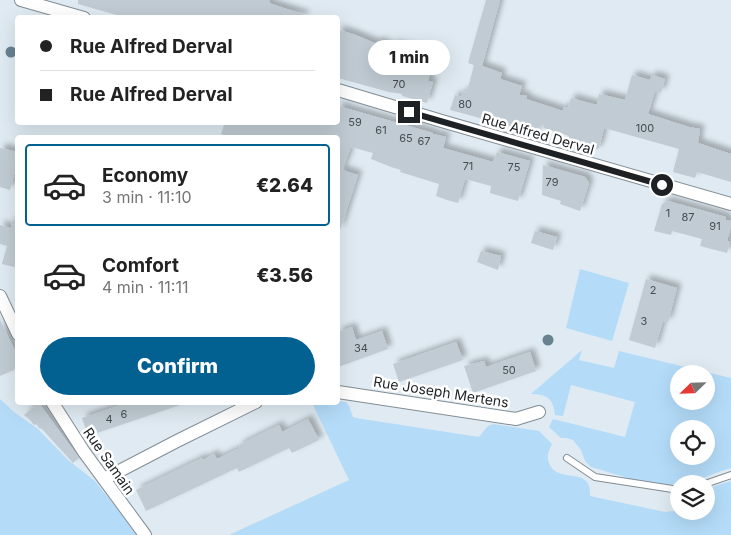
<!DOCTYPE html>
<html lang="en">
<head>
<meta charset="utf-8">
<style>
  :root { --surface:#fff; --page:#f6f6f6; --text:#222; --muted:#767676; --line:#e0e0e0; --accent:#036191 }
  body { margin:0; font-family:Inter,sans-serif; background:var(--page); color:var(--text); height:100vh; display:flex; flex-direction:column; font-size:19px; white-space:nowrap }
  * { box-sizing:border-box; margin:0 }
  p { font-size:16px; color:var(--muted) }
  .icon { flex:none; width:28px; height:28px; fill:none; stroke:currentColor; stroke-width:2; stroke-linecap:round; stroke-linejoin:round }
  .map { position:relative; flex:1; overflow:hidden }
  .panel { position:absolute; left:15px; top:135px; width:325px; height:270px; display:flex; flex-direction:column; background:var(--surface); border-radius:5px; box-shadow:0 5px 20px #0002 }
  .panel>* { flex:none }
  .top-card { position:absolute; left:15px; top:15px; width:325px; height:110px; border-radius:5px; box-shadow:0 5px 20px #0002; display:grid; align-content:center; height:110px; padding:0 25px; background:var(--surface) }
  .needle { width:32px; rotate:247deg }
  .buttons { position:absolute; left:670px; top:365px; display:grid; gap:10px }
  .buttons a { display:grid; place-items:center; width:45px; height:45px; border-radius:50%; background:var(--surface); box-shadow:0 5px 20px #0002; font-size:25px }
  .end { position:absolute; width:22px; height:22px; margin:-11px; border:6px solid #1d2124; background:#fff; box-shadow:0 0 0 2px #fff }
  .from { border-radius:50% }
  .bubble { position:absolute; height:35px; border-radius:18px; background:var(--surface); box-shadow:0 5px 20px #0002; font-size:16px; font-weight:800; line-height:35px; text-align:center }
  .top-card b { display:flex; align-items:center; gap:18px; height:48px; font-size:19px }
  .top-card b+b { border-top:1px solid var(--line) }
  .top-card i { width:12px; height:12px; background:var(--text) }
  ul { padding:9px 0 0; list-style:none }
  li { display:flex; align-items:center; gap:15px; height:82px; margin:0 10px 8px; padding:0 15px; border:2px solid transparent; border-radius:5px }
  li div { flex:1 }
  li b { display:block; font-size:19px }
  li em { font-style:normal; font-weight:800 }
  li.selected { border-color:var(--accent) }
  li>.icon { width:45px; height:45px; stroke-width:1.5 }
  .cta { display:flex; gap:10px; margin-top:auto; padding:10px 25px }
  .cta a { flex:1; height:58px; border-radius:30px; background:var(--accent); color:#fff; font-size:20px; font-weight:800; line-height:58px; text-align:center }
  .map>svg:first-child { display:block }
  .green { fill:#b4dcf9; fill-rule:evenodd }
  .building { fill:#c0cbd3; filter:url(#shadow) }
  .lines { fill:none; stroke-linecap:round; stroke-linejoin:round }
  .service-casing { stroke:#838d94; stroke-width:8 }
  .minor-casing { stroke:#838d94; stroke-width:14 }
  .service { stroke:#fff; stroke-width:6 }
  .minor { stroke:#fff; stroke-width:12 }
  .tree { fill:#688292 }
  .route { stroke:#1d2124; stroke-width:6 }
  .labels { text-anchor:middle; stroke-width:5; stroke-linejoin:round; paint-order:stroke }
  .number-label { font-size:11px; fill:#464c50 }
  .street-label { font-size:14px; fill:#1d2124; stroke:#fff }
</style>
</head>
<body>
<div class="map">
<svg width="731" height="535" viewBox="0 0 731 535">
  <defs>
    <filter id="shadow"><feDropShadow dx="4.5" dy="-4.5" stdDeviation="2.5" flood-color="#0004"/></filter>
  </defs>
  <rect width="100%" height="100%" fill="#dfeaf2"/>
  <g class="green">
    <path d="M580,269l49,14 -17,58 -46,-13z"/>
    <path d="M582,350l-3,10 35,8 5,-17 112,27v90c-14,4 -27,10 -41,14 -30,9 -70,-7 -99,-15l-6,-6 -4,-11 -8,-10 -7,-2h-5l-12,-11 4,-8 72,18 10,-35 -64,-17 -8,31 -8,-1c-2,-17 -8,-21 -24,-21zM679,374h27v27h-27zM679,429h27v27h-27z"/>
    <path d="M0,399l14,13 24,17 30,31 27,21 43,54h-138z"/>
    <path d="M338,401l8,1 3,4 4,11 3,1 123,19 9,-11 5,-2 46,7 13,13c-3,6 -6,12 -3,19 6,17 29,9 37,18 4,4 4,10 4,15l75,16 9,-1 5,-6v6h27v-22l25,-8v54h-502l120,-55 -37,-77 26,-1z"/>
  </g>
  <g class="building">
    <path d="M78,0h192l-1,3 36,12 -1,3h-177l-49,-14z"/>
    <path d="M486,0h14l-18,66 20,7 -2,6 22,7 -3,9 8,1 -1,3 37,12 1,-4h4l3,-9 26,7 2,-11 26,6 7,-25 18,5 2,-5 13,4 -4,14 -6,-2 -7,23 41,13 11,2 -2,14 33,11v28l-34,-10 -2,6 -22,-6 6,-23 -75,-21 -5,20 -6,3 -26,-8 2,-7 -25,-8v-6l-1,-1 -2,6 -2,-1 -2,7 -87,-23 5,-15 6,2 2,-6 4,1 7,-27 -6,-2z"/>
    <path d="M338,30l15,4 24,10 1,-3 14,6 1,-3 16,4h8l-2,6 10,3v2l8,3 -5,19 5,1 -6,21 -25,-7v-2l-13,-2 -51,-14z"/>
    <path d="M338,106l95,27v1l13,3 -3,11 50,14 4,-10 33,9 -12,40 -28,-8 1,-7 -26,-7 -7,24 -11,-3 -11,-4 3,-12 -39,-12 1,-2 -10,-3 -20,-8 2,-6 -22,-6 -9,23 16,5 -18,55h-2v-92h-108l-9,-4 4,-12h113z"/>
    <path d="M0,148l18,4v8l-8,30 -10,-3z"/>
    <path d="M543,165l42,12 4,6 -9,28 -20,-7 1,-3 -19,-6z"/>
    <path d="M668,201l58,16v3l5,1v5l-4,15 3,1 -3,11 -27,-7 2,-7 -30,-8 -1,4 -17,-4 8,-27z"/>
    <path d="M12,221h6v47l-16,-4 5,-18 -7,-2v-19l11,3z"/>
    <path d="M535,231l22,6 -4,13 -22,-7z"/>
    <path d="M481,251l20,5 -3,14 -21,-8z"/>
    <path d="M646,279l31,9 -9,34 -5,-1 -8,27 -26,-8z"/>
    <path d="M0,320l18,37v11l-18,8z"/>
    <path d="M352,327l4,13 26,-9 6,18 -50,18v-35z"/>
    <path d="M456,342l7,18 -64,22 -6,-18z"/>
    <path d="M530,352l6,19 -63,22 -9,-27 20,-5 2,6z"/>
    <path d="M129,402h51v3l-92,31 -6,-18z"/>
    <path d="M39,403l29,40 11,15 -6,5 -32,-35 -1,1 -4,-5 -2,1 -4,-5 -6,-5z"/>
    <path d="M308,419l11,21 -27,13 -3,-5 -50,24 -2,-4 -91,43 -10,-21 66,-32 1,2 11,-6 3,5 23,-11 -1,-3 40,-20 3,7z"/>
  </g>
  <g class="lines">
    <g class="service-casing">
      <g id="service">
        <path d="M567,458l28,19 84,13"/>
        <path d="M705,484l26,-9"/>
      </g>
    </g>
    <g class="minor-casing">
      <g id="minor">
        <path d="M21,0l63,18"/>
        <path d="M338,90l107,32 286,82"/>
        <path d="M0,296l18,38"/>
        <path d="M338,392l178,27 23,-7"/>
        <path d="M52,402l32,50 61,83"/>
        <path d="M104,479l73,-38 79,-39"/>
      </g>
    </g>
    <use href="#service" class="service"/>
    <use href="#minor" class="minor"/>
  </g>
  <g class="tree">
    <circle cx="11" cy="52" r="5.5"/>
    <circle cx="548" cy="340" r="5.5"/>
  </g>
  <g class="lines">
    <path class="route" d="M409,112l253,73"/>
  </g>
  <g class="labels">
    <g class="number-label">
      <text x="399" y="88">70</text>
      <text x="465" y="108">80</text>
      <text x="355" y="126">59</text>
      <text x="645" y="132">100</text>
      <text x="381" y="134">61</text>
      <text x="406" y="142">65</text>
      <text x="424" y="145">67</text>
      <text x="468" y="170">71</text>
      <text x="514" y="171">75</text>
      <text x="552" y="186">79</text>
      <text x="668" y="217">1</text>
      <text x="688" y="221">87</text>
      <text x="715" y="230">91</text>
      <text x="653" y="294">2</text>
      <text x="644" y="325">3</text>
      <text x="361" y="352">34</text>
      <text x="509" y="374">50</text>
      <text x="124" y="418">6</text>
      <text x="109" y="423">4</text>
    </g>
    <g class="street-label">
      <text transform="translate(538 134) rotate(16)" y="5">Rue Alfred Derval</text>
      <text transform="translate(441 392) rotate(9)" y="5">Rue Joseph Mertens</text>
      <text transform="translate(109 461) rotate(55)" y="5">Rue Samain</text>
    </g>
  </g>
</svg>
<div class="buttons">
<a><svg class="needle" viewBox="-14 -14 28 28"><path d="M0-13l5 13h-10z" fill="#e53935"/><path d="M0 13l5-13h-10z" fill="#767676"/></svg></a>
<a><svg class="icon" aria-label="locate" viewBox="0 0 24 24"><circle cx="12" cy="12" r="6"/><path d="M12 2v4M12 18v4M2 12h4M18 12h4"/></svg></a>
<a><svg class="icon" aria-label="layers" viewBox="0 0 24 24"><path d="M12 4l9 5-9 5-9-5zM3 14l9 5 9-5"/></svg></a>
</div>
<i class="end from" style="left:662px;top:185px"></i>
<i class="end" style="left:409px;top:112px"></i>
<div class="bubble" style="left:368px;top:40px;width:82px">1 min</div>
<div class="top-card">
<b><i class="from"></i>Rue Alfred Derval</b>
<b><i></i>Rue Alfred Derval</b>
</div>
<section class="panel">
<ul>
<li class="selected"><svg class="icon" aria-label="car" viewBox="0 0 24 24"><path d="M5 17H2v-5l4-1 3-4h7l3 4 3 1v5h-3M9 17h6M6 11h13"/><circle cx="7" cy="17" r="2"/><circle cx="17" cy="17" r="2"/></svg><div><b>Economy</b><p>3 min · 11:10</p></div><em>€2.64</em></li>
<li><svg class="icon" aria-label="car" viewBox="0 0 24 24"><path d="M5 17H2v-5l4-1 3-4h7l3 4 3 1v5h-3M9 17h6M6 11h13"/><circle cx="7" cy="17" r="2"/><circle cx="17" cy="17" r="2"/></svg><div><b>Comfort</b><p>4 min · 11:11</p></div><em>€3.56</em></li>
</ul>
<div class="cta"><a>Confirm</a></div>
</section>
</div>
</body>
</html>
